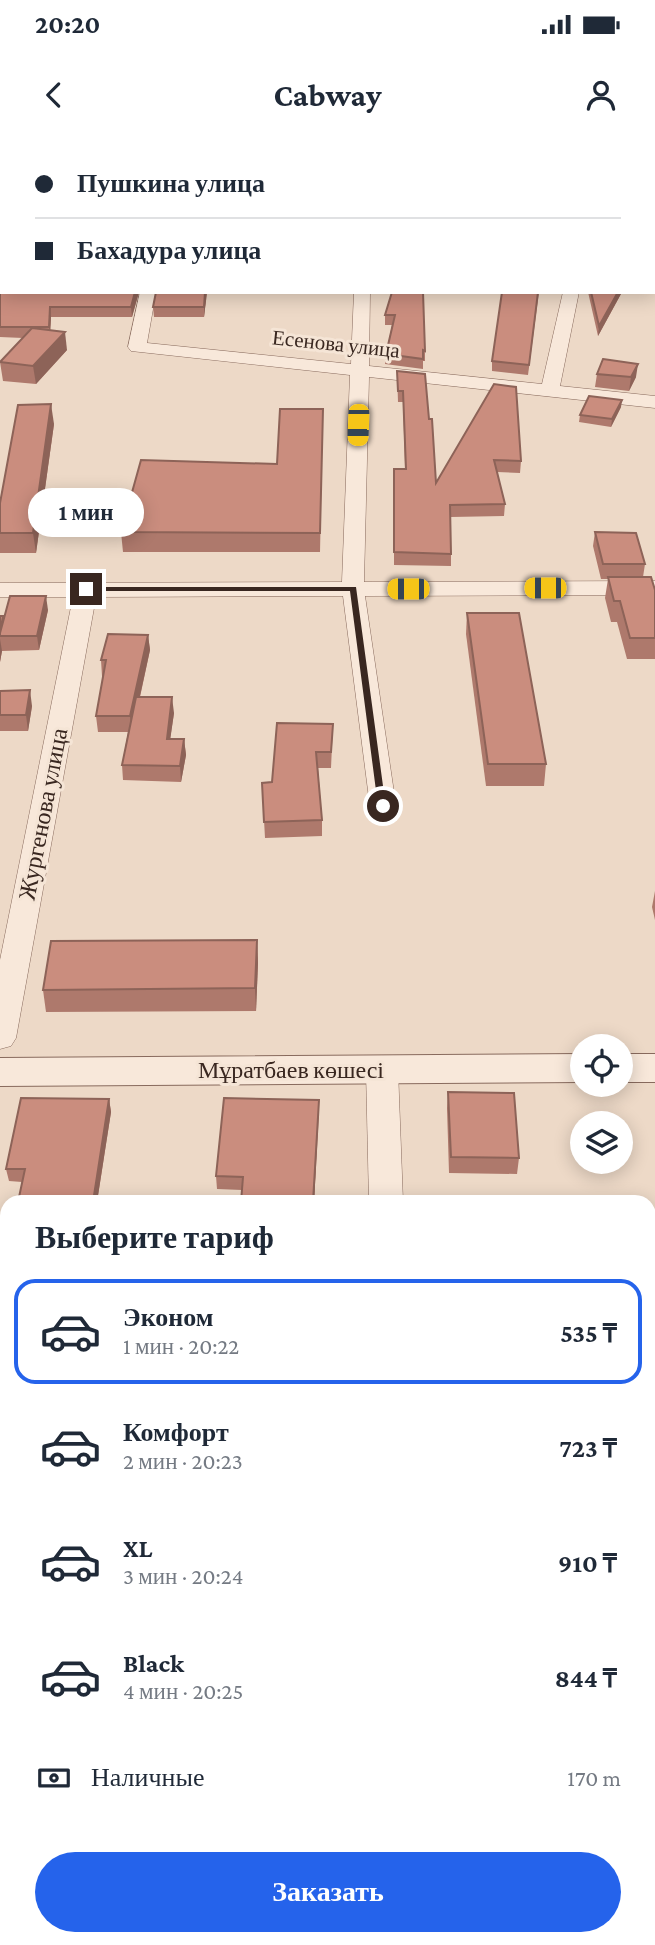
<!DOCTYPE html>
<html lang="ru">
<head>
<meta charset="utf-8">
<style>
  :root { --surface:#fff; --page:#f2f2f3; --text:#1f2937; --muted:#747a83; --line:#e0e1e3; --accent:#2563eb }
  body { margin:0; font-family:"Crimson Pro",serif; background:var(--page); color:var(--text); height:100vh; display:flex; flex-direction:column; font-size:26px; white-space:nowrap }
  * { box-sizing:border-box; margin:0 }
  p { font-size:23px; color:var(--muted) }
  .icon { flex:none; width:38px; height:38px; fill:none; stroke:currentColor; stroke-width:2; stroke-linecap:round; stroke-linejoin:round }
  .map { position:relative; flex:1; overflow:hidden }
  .details { position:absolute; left:0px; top:1055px; width:656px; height:751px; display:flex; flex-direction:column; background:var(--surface); border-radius:21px 21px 0 0; box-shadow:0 4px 18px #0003 }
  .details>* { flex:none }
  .hud { position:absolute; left:0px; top:0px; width:656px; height:154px; box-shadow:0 4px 18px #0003; display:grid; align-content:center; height:154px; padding:0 35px; background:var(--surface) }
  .fabs { position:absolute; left:570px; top:894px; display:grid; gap:14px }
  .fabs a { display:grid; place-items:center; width:63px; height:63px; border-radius:50%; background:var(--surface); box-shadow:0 4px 18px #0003; font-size:35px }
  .end { position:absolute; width:32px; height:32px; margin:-16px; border:9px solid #392720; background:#fff; box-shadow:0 0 0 4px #fff }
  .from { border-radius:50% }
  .bubble { position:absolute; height:49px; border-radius:24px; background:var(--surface); box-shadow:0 4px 18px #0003; font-size:23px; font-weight:700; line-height:49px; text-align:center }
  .car { position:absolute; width:21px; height:42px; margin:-21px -10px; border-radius:9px; box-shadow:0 0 5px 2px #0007; background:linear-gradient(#f5c518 24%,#345 0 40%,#f5c518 0 76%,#345 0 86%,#f5c518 0) }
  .hud b { display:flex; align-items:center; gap:24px; height:66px; font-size:26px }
  .hud b+b { border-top:2px solid var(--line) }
  .hud i { width:18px; height:18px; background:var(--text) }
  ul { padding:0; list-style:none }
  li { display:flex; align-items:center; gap:21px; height:105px; margin:0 14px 10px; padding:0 21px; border:4px solid transparent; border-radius:21px }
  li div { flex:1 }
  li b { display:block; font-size:26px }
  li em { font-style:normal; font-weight:700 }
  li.active { border-color:var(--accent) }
  li>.icon { width:63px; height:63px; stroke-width:1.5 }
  h2 { padding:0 35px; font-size:32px; line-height:84px }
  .pay { display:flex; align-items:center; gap:18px; height:77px; padding:0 35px; font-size:26px }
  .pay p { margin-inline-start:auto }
  .primary-button { display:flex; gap:14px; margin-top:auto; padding:14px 35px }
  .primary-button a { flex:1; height:80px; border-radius:42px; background:var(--accent); color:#fff; font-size:28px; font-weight:700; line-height:80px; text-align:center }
  .status { display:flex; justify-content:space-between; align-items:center; height:49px; padding:0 35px; background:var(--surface); direction:ltr }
  .status svg { height:19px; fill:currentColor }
  header { display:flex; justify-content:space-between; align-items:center; height:91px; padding:0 35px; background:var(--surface); font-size:32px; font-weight:700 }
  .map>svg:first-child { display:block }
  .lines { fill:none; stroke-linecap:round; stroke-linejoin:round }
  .minor-casing { stroke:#886a5d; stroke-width:1 }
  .tertiary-casing { stroke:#886a5d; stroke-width:2 }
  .minor { fill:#f8e8da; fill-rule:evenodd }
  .tertiary { fill:#f8e8da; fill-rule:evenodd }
  .wall { fill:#ae796c }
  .shaded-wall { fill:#8d6358 }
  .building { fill:#ca8d7e; stroke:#8d6358; stroke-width:2 }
  .route { fill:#392720 }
  .labels { text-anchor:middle; stroke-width:6; stroke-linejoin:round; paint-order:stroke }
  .far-street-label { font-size:21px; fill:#392720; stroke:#f5e5d6 }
  .street-label { font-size:24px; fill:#392720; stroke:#f5e5d6 }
</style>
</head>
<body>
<div class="status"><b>20:20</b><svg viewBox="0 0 49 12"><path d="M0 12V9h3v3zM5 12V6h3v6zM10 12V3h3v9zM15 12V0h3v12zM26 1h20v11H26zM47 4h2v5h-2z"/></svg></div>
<header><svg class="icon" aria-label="back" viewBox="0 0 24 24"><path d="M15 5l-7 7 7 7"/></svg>Cabway<svg class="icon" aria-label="person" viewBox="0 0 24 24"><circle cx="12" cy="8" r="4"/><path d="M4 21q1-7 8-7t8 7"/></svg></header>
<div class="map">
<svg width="655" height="1805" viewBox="0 0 655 1805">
  <rect width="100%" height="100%" fill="#edd9c7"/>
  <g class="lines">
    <g class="minor-casing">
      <g id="minor">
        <path d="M436,0h15l-16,2z"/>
        <path d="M0,48h2l-2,9z"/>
        <rect x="654" y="131" width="1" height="10"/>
        <path d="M140,152h16l-9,51 204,21 3,-72h16l-1,74 173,18 21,-92h16l-19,94 95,10v12l-286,-31 -5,205 291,-1v14l-290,1 31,210 -3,6 -10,2 -10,-2 -3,-6 -27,-210 -247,1 -80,441 -5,8 -11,3v-89l73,-363h-73v-14l342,-1 8,-207 -219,-24 -3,-4z"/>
        <path d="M382,918l11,4 5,8 5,132h-34l-3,-132 5,-8z"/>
        <path d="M383,1799h48l1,6h-50z"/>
      </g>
    </g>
    <g class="tertiary-casing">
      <g id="tertiary">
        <path d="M583,914v28l-583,4v-28z"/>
        <rect x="621" y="914" width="34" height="28"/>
      </g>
    </g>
    <use href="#minor" class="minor"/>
    <use href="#tertiary" class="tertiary"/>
  </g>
  <g class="wall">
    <path d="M0,0h313l-2,2h-309v26h-2z"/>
    <path d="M0,86l2,66h137l-7,25h-81l-1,13 17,20 -31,34 -33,-3 -3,-19 23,-24 -23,-1z"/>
    <path d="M156,152h51l-3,25h-50l-1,-10z"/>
    <path d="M292,152h36l-1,2h-35z"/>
    <path d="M424,152l-1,4 2,55v10h-2v8l-38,-5 1,-10 6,-29h-7v-10z"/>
    <path d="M539,152l-11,83 -36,-4v-10z"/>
    <path d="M588,152h34l-24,44z"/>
    <path d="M397,231l32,48 7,64 58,-99 27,77 -1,12 -23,-1 8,32 -1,12 -53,1v49l-57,-1v-96h11l-2,-67h-5z"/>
    <path d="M597,234l39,3 -7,14 -34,-4z"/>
    <path d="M621,267l-10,20 -32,-5 1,-7z"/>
    <path d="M323,269l-3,143h-197l-2,-20 156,-68z"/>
    <path d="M54,284l-18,129h-36v-50z"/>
    <path d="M595,392l50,32 -2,13 12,13v69h-28l-10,-37h-6l-6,-24 3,-19h-7l-8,-33z"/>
    <path d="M48,470l-9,40 -37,1 -2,11v-46h3l1,4z"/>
    <path d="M467,473l79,151 -2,22h-58l-20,-152z"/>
    <path d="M148,495l2,15 -10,47 34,16 -4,26h14l2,16 -5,27 -58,-2 -1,-15 6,-33h-30l-2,-16 7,-40h-1l-1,-16z"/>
    <path d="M0,551l32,15 -4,25h-28z"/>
    <path d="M333,584l-2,44h-13l4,52v16l-57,2 -3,-55 10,-1z"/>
    <path d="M655,751v29l-3,-13z"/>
    <path d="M257,800l1,23 -2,48 -210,1 -3,-22z"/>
    <path d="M448,952l71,66 -2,16 -68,-1 -2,-65z"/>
    <path d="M109,959l2,13 -14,90h-79l4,-20 -13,-1 -3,-12z"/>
    <path d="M319,973l-5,89h-73l1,-12 -25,-1 -1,-13z"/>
    <path d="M7,1117v170h-7v-156h4z"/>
    <rect x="649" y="1161" width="6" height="56"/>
    <rect x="0" y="1609" width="7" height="50"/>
    <rect x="517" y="1799" width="107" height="6"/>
  </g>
  <g class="shaded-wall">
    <path d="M135,152h4l-7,25 -1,-10z"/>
    <path d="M205,152h2l-3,25v-10z"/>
    <path d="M618,152h4l-24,44 1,-10z"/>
    <path d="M50,167l1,10 -1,21 -1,-11z"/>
    <path d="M65,192l2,18 -31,34 -3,-18z"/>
    <path d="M638,224l-2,13 -7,14 2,-14z"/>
    <path d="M622,260l-1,7 -10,20 1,-8z"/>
    <path d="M51,264l3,20 -18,129 -3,-20z"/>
    <path d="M46,456l2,14 -9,40 -2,-14z"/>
    <path d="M148,495l2,15 -18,82 -2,-16z"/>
    <path d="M0,499l2,12 -2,11z"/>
    <path d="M30,550l2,16 -4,25 -2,-16z"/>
    <path d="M172,557l2,16 -6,42 -1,-16z"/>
    <path d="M184,599l2,16 -5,27 -1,-16z"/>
    <path d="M257,800l1,23 -2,48 -1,-23z"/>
    <path d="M109,959l2,13 -14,90h-4z"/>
    <path d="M319,960l-5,102h-1z"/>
  </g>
  <g class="building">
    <path d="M0,0h305l-2,2h-301v2l-2,-1z"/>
    <path d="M382,0h34l-1,2h-35z"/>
    <path d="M484,0h171v85l-1,1v-84h-171z"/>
    <path d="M2,5v14h-2v-13z"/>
    <path d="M2,82v70h133l-4,15h-81l-1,20h-49v-101z"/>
    <path d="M156,152h49l-1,15h-51z"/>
    <path d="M392,152h31l2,59 -2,-1v9l-37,-5 9,-39h-10z"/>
    <path d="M502,152h36l-9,73 -37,-4z"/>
    <path d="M591,152h27l-19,34z"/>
    <path d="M32,188l33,4 -32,34 -33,-4z"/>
    <path d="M603,219l35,5 -7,13 -34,-3z"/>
    <path d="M397,231l28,3 4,45h3l4,64 58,-99 22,3 5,74 -27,-1 11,44 -55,1 1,49 -57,-2v-83h12l-3,-78h-5z"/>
    <path d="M589,256l33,4 -10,19 -32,-4z"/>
    <path d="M51,264l-18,129h-33v-30l18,-98z"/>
    <path d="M280,269h43l-3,124 -199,-1 20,-72 136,4z"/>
    <path d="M595,392l41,1 9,31h-42z"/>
    <path d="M608,437h43l4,13v48h-25l-10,-37h-6z"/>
    <path d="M10,456h36l-9,40h-37v-20h3l-3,17z"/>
    <path d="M467,473h52l27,151h-58z"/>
    <path d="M108,494l40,1 -18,81h-34l10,-56h-5z"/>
    <path d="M30,550l-4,25h-26v-24z"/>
    <path d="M136,557h36l-5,42h17l-4,27 -58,-1z"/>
    <path d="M277,583l56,1 -2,28h-15l6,68 -58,2 -2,-39 10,-1z"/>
    <path d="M257,800l-2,48 -212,2 8,-49z"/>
    <path d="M448,952l66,1 5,65 -68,-1z"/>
    <path d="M21,958l88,1 -16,103h-75l7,-33h-19z"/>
    <path d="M224,958l95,2 -6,102h-72l2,-25 -27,-1z"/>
    <path d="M7,1117v159h-7v-145h4z"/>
    <rect x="649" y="1161" width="6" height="40"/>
    <path d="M0,1609h7v44l-7,-1z"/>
    <rect x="521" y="1799" width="103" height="6"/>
  </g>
  <path class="route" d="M86,447h270l30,221 -8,-2 -28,-215h-267z"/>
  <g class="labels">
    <g class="far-street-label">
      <text transform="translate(336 204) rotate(6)" y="7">Есенова улица</text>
    </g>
    <g class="street-label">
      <text transform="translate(43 674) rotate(-79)" y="8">Жургенова улица</text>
      <text x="291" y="938">Мұратбаев көшесі</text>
    </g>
  </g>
</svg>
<div class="fabs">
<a><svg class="icon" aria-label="locate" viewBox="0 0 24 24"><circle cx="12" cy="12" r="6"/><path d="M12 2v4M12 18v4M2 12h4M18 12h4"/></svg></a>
<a><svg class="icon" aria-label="layers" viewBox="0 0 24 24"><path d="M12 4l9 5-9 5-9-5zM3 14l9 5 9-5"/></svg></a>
</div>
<i class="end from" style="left:383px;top:666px"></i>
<i class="end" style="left:86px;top:449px"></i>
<div class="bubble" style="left:28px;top:348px;width:116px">1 мин</div>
<i class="car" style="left:358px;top:285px;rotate:182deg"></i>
<i class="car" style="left:545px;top:448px;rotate:270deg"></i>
<i class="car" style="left:408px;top:449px;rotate:270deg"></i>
<div class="hud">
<b><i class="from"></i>Пушкина улица</b>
<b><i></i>Бахадура улица</b>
</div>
<section class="details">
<h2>Выберите тариф</h2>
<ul>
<li class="active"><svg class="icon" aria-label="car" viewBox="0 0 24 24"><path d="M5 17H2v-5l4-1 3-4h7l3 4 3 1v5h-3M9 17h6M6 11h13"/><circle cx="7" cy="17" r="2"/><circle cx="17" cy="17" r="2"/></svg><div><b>Эконом</b><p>1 мин · 20:22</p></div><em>535 ₸</em></li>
<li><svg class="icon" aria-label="car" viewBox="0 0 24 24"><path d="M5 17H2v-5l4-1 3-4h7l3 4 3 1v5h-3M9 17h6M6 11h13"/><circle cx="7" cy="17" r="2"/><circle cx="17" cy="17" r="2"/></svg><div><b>Комфорт</b><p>2 мин · 20:23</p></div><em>723 ₸</em></li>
<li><svg class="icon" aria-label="car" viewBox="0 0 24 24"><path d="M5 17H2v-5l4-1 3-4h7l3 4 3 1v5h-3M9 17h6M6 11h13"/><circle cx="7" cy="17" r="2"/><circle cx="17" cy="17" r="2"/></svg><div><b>XL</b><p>3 мин · 20:24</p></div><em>910 ₸</em></li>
<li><svg class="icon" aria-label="car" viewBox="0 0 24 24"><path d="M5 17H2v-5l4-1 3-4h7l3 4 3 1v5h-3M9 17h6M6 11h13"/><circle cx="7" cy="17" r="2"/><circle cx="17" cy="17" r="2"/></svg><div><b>Black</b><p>4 мин · 20:25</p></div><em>844 ₸</em></li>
</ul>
<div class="pay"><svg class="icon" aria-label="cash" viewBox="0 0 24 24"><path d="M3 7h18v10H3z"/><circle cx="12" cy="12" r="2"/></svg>Наличные<p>170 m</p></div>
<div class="primary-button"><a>Заказать</a></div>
</section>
</div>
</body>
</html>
